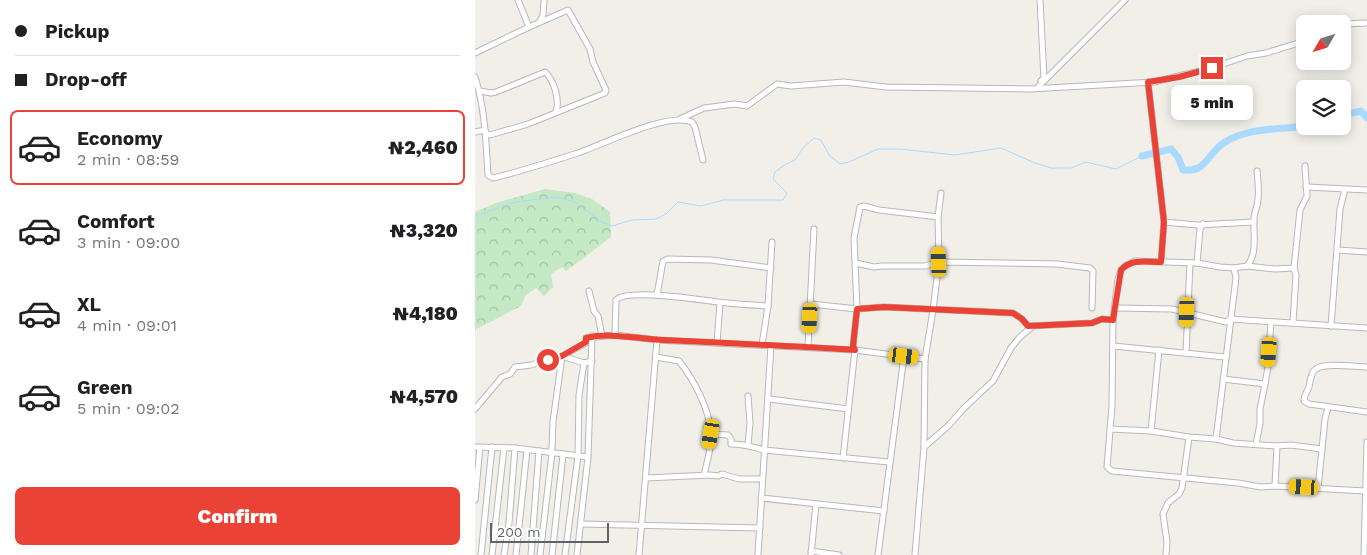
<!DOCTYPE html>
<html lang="en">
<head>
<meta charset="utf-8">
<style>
  :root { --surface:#fff; --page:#f6f6f6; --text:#202124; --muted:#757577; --line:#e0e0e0; --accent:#ea4335 }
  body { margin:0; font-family:"Work Sans",sans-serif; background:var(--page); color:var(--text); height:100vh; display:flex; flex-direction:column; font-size:19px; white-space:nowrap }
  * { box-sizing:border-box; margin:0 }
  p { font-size:16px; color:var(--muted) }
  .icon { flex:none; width:28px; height:28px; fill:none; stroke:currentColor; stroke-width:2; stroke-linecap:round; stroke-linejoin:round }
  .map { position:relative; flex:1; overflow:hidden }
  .panel { display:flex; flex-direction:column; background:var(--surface); width:475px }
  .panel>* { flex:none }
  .guide { display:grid; align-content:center; height:110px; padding:0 15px; background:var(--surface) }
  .needle { width:32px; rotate:231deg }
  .fabs { position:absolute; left:821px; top:15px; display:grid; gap:10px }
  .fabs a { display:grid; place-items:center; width:55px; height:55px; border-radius:8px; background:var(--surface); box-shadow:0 2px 12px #0003; font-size:25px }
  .scale { position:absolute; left:15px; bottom:12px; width:119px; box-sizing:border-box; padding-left:5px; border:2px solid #5f6368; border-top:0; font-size:14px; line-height:18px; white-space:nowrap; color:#5f6368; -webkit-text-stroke:4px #fff; paint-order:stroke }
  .end { position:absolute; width:22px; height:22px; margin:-11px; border:6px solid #ea4335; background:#fff; box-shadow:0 0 0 2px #fff }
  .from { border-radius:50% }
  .bubble { position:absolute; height:35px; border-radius:8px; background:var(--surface); box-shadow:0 2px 12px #0003; font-size:16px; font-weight:800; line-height:35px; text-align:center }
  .car { position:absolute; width:15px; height:30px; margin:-15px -8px; border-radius:6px; box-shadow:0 0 4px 1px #0007; background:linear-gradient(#f5c518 24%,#345 0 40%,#f5c518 0 76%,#345 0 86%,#f5c518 0) }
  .guide b { display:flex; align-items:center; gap:18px; height:48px; font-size:19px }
  .guide b+b { border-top:1px solid var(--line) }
  .guide i { width:12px; height:12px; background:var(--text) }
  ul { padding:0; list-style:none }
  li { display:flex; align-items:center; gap:15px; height:75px; margin:0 10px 8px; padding:0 5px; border:2px solid transparent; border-radius:8px }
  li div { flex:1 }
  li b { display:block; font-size:19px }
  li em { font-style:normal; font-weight:800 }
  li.on { border-color:var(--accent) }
  li>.icon { width:45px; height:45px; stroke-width:1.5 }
  .action { display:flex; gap:10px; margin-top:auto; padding:10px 15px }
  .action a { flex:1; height:58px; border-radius:8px; background:var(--accent); color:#fff; font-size:20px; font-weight:800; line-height:58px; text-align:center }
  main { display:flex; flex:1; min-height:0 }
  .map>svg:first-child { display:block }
  .forest { fill:url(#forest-crowns) }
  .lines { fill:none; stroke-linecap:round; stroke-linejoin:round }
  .stream { stroke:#aadaff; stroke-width:1 }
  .river { stroke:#aadaff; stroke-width:7 }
  .minor-casing { stroke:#b5b8bc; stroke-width:7 }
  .minor { stroke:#fff; stroke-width:5 }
  .route { stroke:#ea4335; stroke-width:6 }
</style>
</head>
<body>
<main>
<section class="panel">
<div class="guide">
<b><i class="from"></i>Pickup</b>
<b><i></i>Drop-off</b>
</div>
<ul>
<li class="on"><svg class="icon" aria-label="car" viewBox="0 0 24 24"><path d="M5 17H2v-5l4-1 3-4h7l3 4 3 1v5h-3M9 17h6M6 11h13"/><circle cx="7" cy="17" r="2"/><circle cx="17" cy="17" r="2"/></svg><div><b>Economy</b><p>2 min · 08:59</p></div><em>₦2,460</em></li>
<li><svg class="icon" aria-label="car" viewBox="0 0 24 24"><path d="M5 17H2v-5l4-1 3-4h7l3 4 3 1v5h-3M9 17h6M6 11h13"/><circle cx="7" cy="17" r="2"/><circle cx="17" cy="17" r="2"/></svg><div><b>Comfort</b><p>3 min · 09:00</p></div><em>₦3,320</em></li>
<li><svg class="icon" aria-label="car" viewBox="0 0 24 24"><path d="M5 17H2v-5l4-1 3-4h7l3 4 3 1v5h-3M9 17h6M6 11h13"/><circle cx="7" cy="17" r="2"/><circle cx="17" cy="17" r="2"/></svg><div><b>XL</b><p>4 min · 09:01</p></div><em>₦4,180</em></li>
<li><svg class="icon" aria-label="car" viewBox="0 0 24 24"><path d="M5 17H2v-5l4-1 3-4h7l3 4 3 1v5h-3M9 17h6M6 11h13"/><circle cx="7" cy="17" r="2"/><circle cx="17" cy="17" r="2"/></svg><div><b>Green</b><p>5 min · 09:02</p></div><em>₦4,570</em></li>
</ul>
<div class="action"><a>Confirm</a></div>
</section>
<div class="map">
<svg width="892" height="555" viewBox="0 0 892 555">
  <defs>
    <pattern id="forest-crowns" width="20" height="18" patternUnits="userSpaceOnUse" patternTransform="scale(1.25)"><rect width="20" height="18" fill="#c5e8c5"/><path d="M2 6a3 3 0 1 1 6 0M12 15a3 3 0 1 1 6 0" fill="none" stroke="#a3c0a4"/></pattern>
  </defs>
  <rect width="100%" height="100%" fill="#f1efe8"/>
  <path class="forest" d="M70,189l30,4 17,6 18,13 1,25 -45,34 -4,-4 -11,7 2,13 -9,9 -8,-8 -11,8 -4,10 -46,24v-118l21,-9z"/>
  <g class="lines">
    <path class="stream" d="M0,216l41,-14 40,-5 19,5 27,20 10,4 20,-6 24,-1 10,-5 12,-12 23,4 22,-6h60l4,-7 -14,-14 2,-7 11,-8 9,-4 8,-12 11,-10 7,2 8,15 11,9 9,-2 29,-13h22l55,6 46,-7 34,15 16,5h20l15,-6 30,7 26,-13"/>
    <g class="river">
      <path d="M868,115l18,-4 6,7"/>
      <path d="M667,156l29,-7 7,8 5,13c24,3 24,-17 42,-28 25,-15 53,-12 80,-16"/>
    </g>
    <g class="minor-casing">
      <g id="minor">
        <path d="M43,0l11,27"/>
        <path d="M565,0l4,78 -3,3"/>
        <path d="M65,21l3,-6 1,-15"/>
        <path d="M868,24l24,-1"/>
        <path d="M0,53l54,-26 39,-17 22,39 3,13 13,28 -1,3 -77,31 -38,11 -3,-1 -2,-4 -10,2"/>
        <path d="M0,77c10,31 11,65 13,98l5,3c29,-7 57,-16 85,-25 26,-9 89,-41 114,-31l3,5 8,33"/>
        <path d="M673,82l16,140 -3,40"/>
        <path d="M562,88l88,-88"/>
        <path d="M5,91l11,2 5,-1 49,-20c9,8 15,28 11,40"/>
        <path d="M205,119l24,-11 31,-4 12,2 30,-22 14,2 53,-4 42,5 144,2 124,-7 58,-14 35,-12 19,-3 39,-12"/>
        <path d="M831,187l61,3"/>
        <path d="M689,222l33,3 57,-3"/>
        <path d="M863,250l29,2"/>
        <path d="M381,263l18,4 8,-1h43l14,-4 118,2 33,4 3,3 -1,37"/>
        <path d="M722,263l3,-34 3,-5"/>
        <path d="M772,266c11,-13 6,-32 7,-47 0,-7 4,-13 4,-20 1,-9 0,-19 -1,-28"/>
        <path d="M819,268l-19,1 -28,-3 -13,2 -14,-1 -23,-4 -62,-2 -10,5 -4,4 -3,9 -5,41 -1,86 -5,61 5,4 126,12 23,4 14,-1 90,5"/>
        <path d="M114,291l5,20 4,5 4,20"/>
        <path d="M182,295l6,-34 5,-2 43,1 60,8"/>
        <path d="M336,304l46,5 27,-2 129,6 9,6 6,7 64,-3 10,-4 11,1"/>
        <path d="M640,308l57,1 54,13 4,-3 137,9"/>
        <path d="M818,322l3,-47 -2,-7 6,-58 7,-14 -2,-30"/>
        <path d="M856,326l9,-117 5,-20"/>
        <path d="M140,335l1,-35c11,-12 84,0 102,2 17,2 33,3 50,4"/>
        <path d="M242,343l3,-40"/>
        <path d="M287,345l6,-39 4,-64"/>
        <path d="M638,346l112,11"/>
        <path d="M333,347l6,-118"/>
        <path d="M711,353l4,-90"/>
        <path d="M181,357l23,4c15,19 30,47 32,72 1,13 -4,29 -7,42"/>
        <path d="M892,367c-11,0 -43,-5 -51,2 -5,3 -6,12 -7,18 -2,5 -5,8 -5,14l5,3 58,8"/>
        <path d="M748,379l42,5 -5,25v15l-4,20"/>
        <path d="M790,384l3,-17 3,-45"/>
        <path d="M294,399l79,10"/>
        <path d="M0,409l27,-32 8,-3 5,-7 16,-2 31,-9 22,7 8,-2"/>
        <path d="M635,429l41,2 38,6 27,2 17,4 44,3 14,-1 31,4"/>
        <path d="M676,431l8,-81"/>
        <path d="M236,434l17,1 3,4v5c13,0 21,3 33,6l125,12"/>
        <path d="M741,439l20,-161 -2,-10"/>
        <path d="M273,445l2,-22 -2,-27"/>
        <path d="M0,447l40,1 73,9"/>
        <path d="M449,447l24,-21 16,-18 29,-27 18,-33 8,-10 14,-12"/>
        <path d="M368,458l12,-108 -2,-3 4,-38 -3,-71 6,-31 4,-1 15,4 59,7"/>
        <path d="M171,478l64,-3 8,1 4,-2 17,5h23"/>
        <path d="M800,486l2,-40"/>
        <path d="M843,488l7,-69 3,-11"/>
        <path d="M286,498l123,13"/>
        <path d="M0,500l5,-53"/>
        <path d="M106,524l179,4"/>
        <path d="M336,551l28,4"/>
        <path d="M6,555l11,-108"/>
        <path d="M17,555l12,-107"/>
        <path d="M29,555l5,-32 6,-75"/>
        <path d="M41,555l11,-105"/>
        <path d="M56,555l8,-104"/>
        <path d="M65,555l12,-102 -2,-1 2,-4 1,-26 9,-66 24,-13v-5l29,-3 42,5 198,10 70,9"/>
        <path d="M77,555l11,-100"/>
        <path d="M90,555l13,-99 1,-61 5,-32"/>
        <path d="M102,555l11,-98 4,-121"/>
        <path d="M164,555l18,-215"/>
        <path d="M283,555l13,-209"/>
        <path d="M336,555l5,-51"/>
        <path d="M403,555l26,-199"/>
        <path d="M440,555l9,-108 1,-88 8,-49 6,-48 -1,-45 3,-24"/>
        <path d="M691,555l1,-13 -4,-28 5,-11 11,-9 3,-6 7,-51"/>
        <path d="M889,555l3,-113"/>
      </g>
    </g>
    <use href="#minor" class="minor"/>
  </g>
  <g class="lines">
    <path class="route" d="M73,360l14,-4 24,-14v-4c25,-6 51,1 77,2 64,3 128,6 192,10l-2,-4 4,-37 27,-2 129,6 9,6 6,7 64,-3 10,-4 11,1 8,-50c11,-12 25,-8 40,-8l3,-40 -16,-140 31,-5 33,-9"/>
  </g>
</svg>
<div class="fabs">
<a><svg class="needle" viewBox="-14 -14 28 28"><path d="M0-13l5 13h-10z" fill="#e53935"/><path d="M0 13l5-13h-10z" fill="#757577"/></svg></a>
<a><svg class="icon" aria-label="layers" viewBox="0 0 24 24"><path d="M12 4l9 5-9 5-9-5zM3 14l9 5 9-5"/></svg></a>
</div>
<div class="scale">200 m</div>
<i class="end from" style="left:73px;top:360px"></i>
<i class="end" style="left:737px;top:68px"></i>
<div class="bubble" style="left:696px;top:85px;width:82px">5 min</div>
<i class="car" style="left:464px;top:262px;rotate:358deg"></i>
<i class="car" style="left:712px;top:312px;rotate:182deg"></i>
<i class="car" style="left:335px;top:318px;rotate:183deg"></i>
<i class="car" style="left:794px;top:352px;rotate:184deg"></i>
<i class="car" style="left:429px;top:356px;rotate:97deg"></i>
<i class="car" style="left:236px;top:434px;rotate:190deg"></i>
<i class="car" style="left:829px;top:487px;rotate:273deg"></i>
</div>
</main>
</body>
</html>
